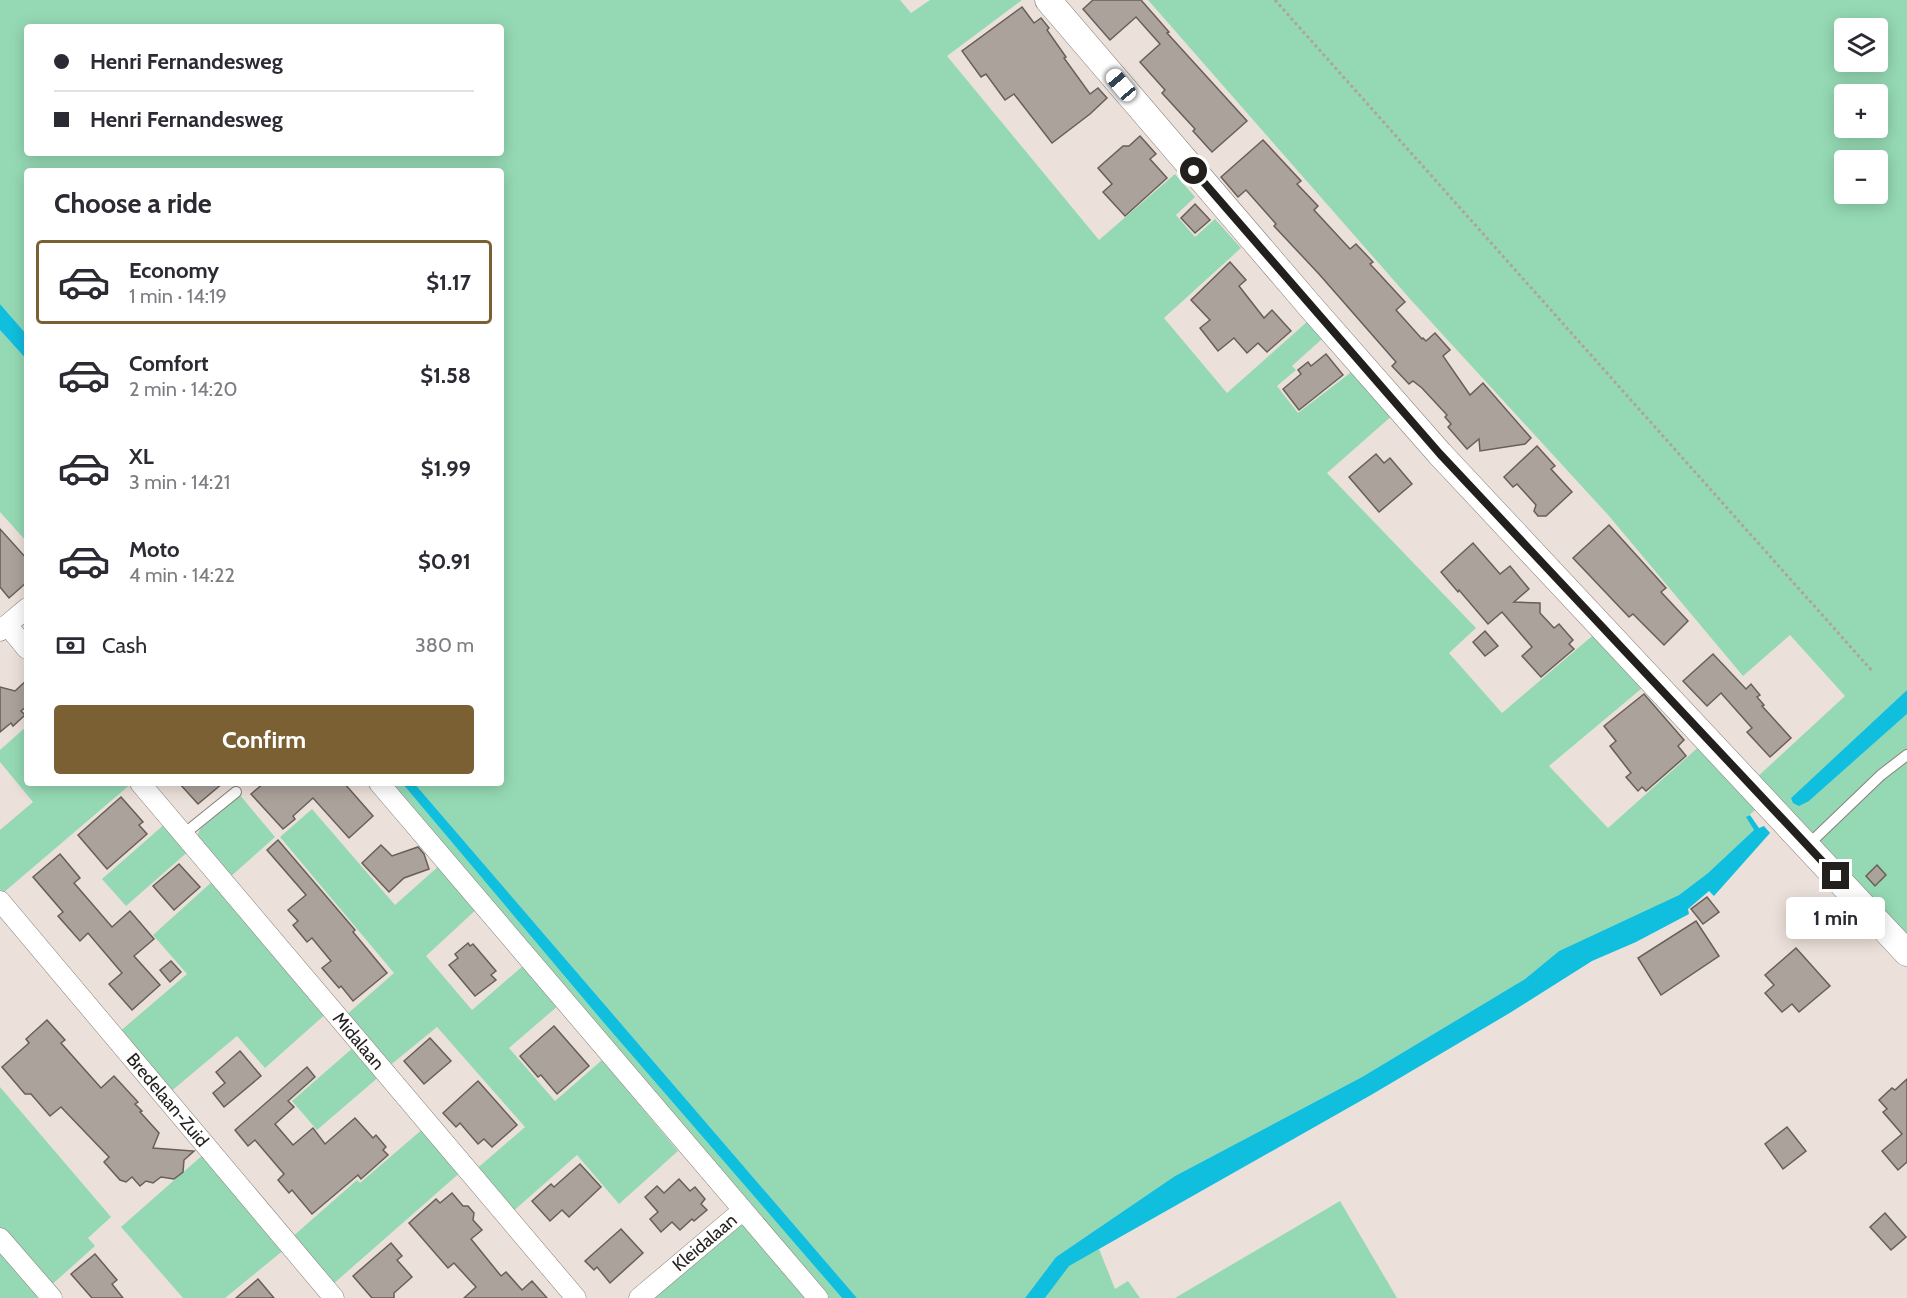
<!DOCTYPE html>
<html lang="en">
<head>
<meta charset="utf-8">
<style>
  :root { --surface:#fff; --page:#f2f2f3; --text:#2b2b33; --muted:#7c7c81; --line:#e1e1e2; --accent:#7a6032 }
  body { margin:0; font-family:Cabin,sans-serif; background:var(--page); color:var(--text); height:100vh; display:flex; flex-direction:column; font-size:22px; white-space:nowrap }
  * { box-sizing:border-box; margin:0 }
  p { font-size:20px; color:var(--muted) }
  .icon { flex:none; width:33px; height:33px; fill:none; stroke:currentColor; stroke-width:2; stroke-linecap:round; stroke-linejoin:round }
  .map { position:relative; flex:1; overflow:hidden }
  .drawer { position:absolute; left:24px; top:168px; width:480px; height:618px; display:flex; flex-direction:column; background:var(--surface); border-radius:6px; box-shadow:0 3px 15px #0003 }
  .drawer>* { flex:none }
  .top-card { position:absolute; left:24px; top:24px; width:480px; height:132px; border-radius:6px; box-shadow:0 3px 15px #0003; display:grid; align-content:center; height:132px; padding:0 30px; background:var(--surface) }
  .controls { position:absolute; left:1834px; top:18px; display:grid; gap:12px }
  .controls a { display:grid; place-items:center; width:54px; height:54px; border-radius:6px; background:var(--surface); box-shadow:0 3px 15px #0003; font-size:30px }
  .end { position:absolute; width:27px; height:27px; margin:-14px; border:8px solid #231f1d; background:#fff; box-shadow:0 0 0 3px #fff }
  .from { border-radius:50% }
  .bubble { position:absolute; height:42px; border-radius:6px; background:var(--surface); box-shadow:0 3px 15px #0003; font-size:20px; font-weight:800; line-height:42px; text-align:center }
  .car { position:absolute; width:18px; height:36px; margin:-18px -9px; border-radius:8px; box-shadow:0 0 4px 2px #0007; background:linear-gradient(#fff 24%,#345 0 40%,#fff 0 76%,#345 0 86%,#fff 0) }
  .top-card b { display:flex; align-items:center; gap:21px; height:57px; font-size:22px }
  .top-card b+b { border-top:2px solid var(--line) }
  .top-card i { width:15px; height:15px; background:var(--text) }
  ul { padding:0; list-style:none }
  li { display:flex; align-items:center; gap:18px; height:84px; margin:0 12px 9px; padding:0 18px; border:3px solid transparent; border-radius:6px }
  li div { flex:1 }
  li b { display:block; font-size:22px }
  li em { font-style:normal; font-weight:800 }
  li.on { border-color:var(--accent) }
  li>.icon { width:54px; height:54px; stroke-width:1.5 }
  h2 { padding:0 30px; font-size:27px; line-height:72px }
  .pay { display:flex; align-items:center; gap:15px; height:66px; padding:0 30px; font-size:22px }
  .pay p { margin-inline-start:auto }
  .action { display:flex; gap:12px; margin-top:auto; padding:12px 30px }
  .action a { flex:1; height:69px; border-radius:6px; background:var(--accent); color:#fff; font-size:24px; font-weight:800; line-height:69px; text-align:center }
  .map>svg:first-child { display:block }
  .green { fill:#95d9b4; fill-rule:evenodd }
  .water { fill:#10bede }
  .building { fill:#aca29c; stroke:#685f59; stroke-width:1.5 }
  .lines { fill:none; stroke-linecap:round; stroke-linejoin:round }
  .service-casing { stroke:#897f79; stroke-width:12 }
  .minor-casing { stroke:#897f79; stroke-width:21 }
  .tertiary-casing { stroke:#897f79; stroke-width:27 }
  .path { stroke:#ada49f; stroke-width:3; stroke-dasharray:3 3; stroke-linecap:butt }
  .service { stroke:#fff; stroke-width:10 }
  .minor { stroke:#fff; stroke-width:20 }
  .tertiary { stroke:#fff; stroke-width:26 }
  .route { stroke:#231f1d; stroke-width:8 }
  .labels { text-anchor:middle; stroke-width:6; stroke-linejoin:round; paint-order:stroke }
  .street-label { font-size:18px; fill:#231f1d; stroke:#ece1da }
</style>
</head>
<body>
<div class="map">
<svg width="1907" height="1298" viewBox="0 0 1907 1298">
  <rect width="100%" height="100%" fill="#ece1da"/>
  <g class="green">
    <path d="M0,0h900l11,13 19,-13h92l-75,56 152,184 76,-66 20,23 -19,18 19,22 20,-18 26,29 -77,70 63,75 81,-72 14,18 -30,27 4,4 -19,16 21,27 56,-43 40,44 -67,59 149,155 -27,25 53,60 96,-82 49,53 -98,82 59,62 95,-85 57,63 -13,11 7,13 -46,43 -29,22 -120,56 -34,28 -163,98 -187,99 -119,81 -31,41h-168l-443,-515h87v-612h-474v164l-27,-31zM27,27h474v126h-474z"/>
    <path d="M1148,0h759v690l-116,108 18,3 98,-87v230l-152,-165 90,-83 -55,-61 -47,41 -134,-160 -198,-216zM1845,28h33v34h-33zM1845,94h33v34h-33zM1845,160h33v34h-33z"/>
    <path d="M0,330l27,30v182l-27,-30z"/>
    <path d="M27,726v57h105l-129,110 -3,-4v-59l33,-28 -33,-40v-12z"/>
    <path d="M386,783h16l202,240 238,275h-17z"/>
    <path d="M239,794l36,43 -46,41 -32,-42 3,-7z"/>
    <path d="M312,809l83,96 46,-41 38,43 -53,49 46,54 52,-45 35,40 -50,43 46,53 47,-41 76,91 -59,53 -42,-49 -66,58 -37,-42 51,-44 -88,-100 -49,40 -43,-51 49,-43 -114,-136z"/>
    <path d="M167,822l24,27 -65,57 -24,-27z"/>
    <path d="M215,879l113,133 -63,56 -28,-32 -68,57 -51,-60 69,-59 -34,-39z"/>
    <path d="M355,1046l26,29 -64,55 -25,-29z"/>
    <path d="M0,1087l111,130 -23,21 7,8 -47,42 -48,-56z"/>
    <path d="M425,1127l38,43 -131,115 -41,-47 66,-58 3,3z"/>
    <path d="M205,1153l80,96 -60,49h-42l-62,-71z"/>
    <path d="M1340,1201l57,97h-222z"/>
    <path d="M743,1219l66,79h-161z"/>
    <path d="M1099,1249l16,40 13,-8 12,17h-95l23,-32z"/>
    <path d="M0,1251l44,47h-44z"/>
  </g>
  <g class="water">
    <path d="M0,304l27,31v25l-27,-30z"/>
    <path d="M1907,690v24l-98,87 -10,5 -6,-3 -2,-5z"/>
    <path d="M402,783h12l443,515h-15l-238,-275z"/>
    <path d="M1750,815l9,13 5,-2 6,7 -56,63 -5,-5 -21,18 1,5 -53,28 -44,19 -84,53 -137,81 -302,171 -24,32h-20l31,-41 119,-81 187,-99 163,-98 34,-28 120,-56 29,-22 46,-43 -8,-13z"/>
  </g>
  <g class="building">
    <path d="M1093,0h48l28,32 -2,1 80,88 -35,31 -19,-21 2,-2 -33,-36 3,-3 -25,-28 20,-18 -24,-27 -26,23 -27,-31z"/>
    <path d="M1022,7l12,16 7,-5 8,10 -2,2 19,27 -2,1 26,36 8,-6 9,10 -17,16 -38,29 -38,-49 -9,6 -19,-26 -5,3 -19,-26z"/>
    <path d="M1140,136l16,18 -6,5 17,19 -42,38 -22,-24 9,-8 -14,-16 25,-22h6z"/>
    <path d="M1263,140l38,41 -4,3 21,22 -4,4 36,39 6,-5 17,18 -3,2 35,38 -9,8 26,29 1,-1 3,3 9,-8 15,17 -7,6 27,39 13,-12 48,55 -6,6 -45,7 -1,-12 -12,10 -19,-22 3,-3 -6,-7 2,-2 -25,-27 -9,-7 -4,3 -17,-18 4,-4 -77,-88 -45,-48 2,-2 -30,-34 -8,7 -17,-20z"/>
    <path d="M1195,204l15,16 -15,13 -14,-15z"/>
    <path d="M1230,262l16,18 -7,6 25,32 8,-8 19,21 -24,21 -9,-9 -11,10 -13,-15 -16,13 -18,-23 10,-8 -19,-20z"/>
    <path d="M1326,354l17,21 -44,35 -16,-21 18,-15 -3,-4 10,-8 3,4z"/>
    <path d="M1537,446l18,20 -4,3 21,23 -26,24h-8l-4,-5 2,-6 -19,-21 -4,3 -9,-10z"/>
    <path d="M1376,454l8,9 6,-5 22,26 -33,28 -30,-35z"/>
    <path d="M1609,525l57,63 -5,4 27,29 -24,24 -31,-31 -4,3 -56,-59z"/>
    <path d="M0,529l27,30v23l-18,16 -9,-11z"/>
    <path d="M1473,543l27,31 10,-8 19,23 -15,13 26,1v10l14,15 5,-4 14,16 -4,4 5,5 -33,28 -19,-21 10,-9 -30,-35 -14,12 -29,-34 -1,2 -17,-20z"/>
    <path d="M1485,631l13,15 -13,10 -12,-14z"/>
    <path d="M1713,654l33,35 5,-5 9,11 -3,2 7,8 -2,1 29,32 -21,19 -23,-25 5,-4 -31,-35 -14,13 -24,-25z"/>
    <path d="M27,680v26l-6,5 4,4 -12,11 -2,-3 -11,9v-45l15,4z"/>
    <path d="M1644,694l40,46 -6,6 8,10 -40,35 -4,-4 -4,4 -12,-14 5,-4 -21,-27 6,-5 -12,-15z"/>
    <path d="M179,783h44l-25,21z"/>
    <path d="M264,783h80l29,33 -24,22 -36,-40 -20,18 2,3 -12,10 -32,-35z"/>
    <path d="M121,797l22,25 -4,3 8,9 -40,35 -29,-34z"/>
    <path d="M278,840l77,90 -2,2 34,41 -34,28 -12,-15 -2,2 -17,-20 9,-7 -19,-23 -5,4 -14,-17 5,-4 -10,-11 18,-15 -39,-45z"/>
    <path d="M381,845l11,11 26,-9 6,7 5,15 -25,9 -15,14 -27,-29z"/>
    <path d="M60,854l20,24 -6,5 38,44 18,-16 24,28 -20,17 26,29 -28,25 -23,-26 13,-11 -34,-40 -8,8 -22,-25 5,-4 -30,-35z"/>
    <path d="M179,864l21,23 -26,23 -21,-24z"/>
    <path d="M1877,865l9,10 -11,11 -9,-10z"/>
    <path d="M1707,897l12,15 -16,12 -12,-15z"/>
    <path d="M1696,921l23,35 -58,39 -23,-37z"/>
    <path d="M468,943l2,3 3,-2 23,27 -5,4 5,5 -21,16 -26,-31 9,-7 -3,-4z"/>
    <path d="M1796,948l34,38 -31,26 -7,-8 -10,8 -17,-19 9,-8 -9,-10z"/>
    <path d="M171,961l10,11 -11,10 -10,-12z"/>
    <path d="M47,1020l18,20 -4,3 40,45 13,-12 24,26 -3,2 7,7 -2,1 19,21 -6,15 41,3 -10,9 -1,12 -9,7 -13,-2 -8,6 -7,-2 -6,5 -8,-9 -6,5 -6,-2 -16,-18 5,-5 -48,-50 -11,9 -19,-22h-6l-23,-27 27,-24 -3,-4z"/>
    <path d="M554,1026l35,40 -32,28 -16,-19 -3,2 -18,-21z"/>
    <path d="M430,1038l21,23 -27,23 -20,-23z"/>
    <path d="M240,1051l21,25 -37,31 -11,-14 12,-10 -9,-11z"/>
    <path d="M307,1067l8,10 -27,24 6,6 -19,17 18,21 20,-17 12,16 30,-26 18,20 3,-3 10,12 -3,3 5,5 -27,24 -3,-4 -46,39 -20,-24 -3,3 -11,-13 6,-6 -29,-34 -7,6 -13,-16z"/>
    <path d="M1907,1079v83l-9,8 -16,-19 20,-17 -19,-22 4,-3 -8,-9 13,-12 3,2z"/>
    <path d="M478,1081l39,44 -25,22 -8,-8 -6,5 -18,-21 -4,4 -13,-14z"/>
    <path d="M1787,1127l19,24 -23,18 -18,-25z"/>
    <path d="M580,1164l21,23 -32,30 -7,-7 -12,11 -18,-20 19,-17 3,3z"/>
    <path d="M679,1179l11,12 5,-4 10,12 -4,5 6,6 -13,11 -2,-2 -12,11 -8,-8 -11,10 -11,-13 8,-7 -13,-15 12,-11 7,7z"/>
    <path d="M452,1193l11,13h5l6,7 -1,7 9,10 -11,9 30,37 5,-4 16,18 10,-9 15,17h-83l12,-11 -22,-24 -6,5 -39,-45 27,-24 4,4z"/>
    <path d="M1885,1213l21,24 -15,13 -21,-23z"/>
    <path d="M621,1229l22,24 -33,30 -13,-16 -3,3 -9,-9z"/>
    <path d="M391,1243l11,13 -5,4 15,17 -18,16v5h-22l-19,-22z"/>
    <path d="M95,1254l22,26 -5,4 11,14h-31l-21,-24z"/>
    <path d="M258,1279l16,19h-38z"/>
  </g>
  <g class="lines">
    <g class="service-casing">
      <g id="service">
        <path d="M184,834l52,-42"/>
        <path d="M1808,845l73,-70 26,-20"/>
      </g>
    </g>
    <g class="minor-casing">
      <g id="minor">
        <path d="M7,625l20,24"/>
        <path d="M0,631l27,-23"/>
        <path id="s1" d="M140,783l436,515"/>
        <path d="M379,783l439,515"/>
        <path id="s2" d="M0,901l334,397"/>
        <path d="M0,1238l52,60"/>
        <path id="s3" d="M639,1298l103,-87"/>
      </g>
    </g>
    <g class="tertiary-casing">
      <path id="tertiary" d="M1048,0l262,306 130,148 467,499"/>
    </g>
    <path class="path" d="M1275,0l598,672"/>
    <use href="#service" class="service"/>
    <use href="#minor" class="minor"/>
    <use href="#tertiary" class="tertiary"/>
  </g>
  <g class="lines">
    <path class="route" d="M1194,171l246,283 396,422"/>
  </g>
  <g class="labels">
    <g class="street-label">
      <text dy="6" stroke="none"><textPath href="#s1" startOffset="338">Midalaan</textPath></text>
      <text dy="6" stroke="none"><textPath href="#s2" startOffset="260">Bredelaan-Zuid</textPath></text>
      <text dy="6" stroke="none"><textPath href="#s3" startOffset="86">Kleidalaan</textPath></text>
    </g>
  </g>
</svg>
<div class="controls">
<a><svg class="icon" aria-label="layers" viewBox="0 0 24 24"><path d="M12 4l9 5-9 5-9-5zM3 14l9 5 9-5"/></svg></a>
<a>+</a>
<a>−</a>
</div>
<i class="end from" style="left:1194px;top:171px"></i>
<i class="end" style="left:1836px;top:876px"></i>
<div class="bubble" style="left:1786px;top:897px;width:99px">1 min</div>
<i class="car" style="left:1121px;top:85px;rotate:320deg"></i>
<div class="top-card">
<b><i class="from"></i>Henri Fernandesweg</b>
<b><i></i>Henri Fernandesweg</b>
</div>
<section class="drawer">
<h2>Choose a ride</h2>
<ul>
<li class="on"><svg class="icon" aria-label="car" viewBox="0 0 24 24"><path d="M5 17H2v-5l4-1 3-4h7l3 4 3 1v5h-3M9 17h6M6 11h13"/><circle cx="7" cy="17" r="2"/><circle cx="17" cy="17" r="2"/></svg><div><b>Economy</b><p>1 min · 14:19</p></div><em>$1.17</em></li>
<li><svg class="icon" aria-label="car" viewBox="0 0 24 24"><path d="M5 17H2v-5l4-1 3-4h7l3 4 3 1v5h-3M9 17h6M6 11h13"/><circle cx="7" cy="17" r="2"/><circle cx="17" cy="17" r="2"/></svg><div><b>Comfort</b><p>2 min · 14:20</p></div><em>$1.58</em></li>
<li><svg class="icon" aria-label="car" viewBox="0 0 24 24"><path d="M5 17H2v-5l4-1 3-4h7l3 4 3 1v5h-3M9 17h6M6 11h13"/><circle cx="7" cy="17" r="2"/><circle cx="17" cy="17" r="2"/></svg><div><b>XL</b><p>3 min · 14:21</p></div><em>$1.99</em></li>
<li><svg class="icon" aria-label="car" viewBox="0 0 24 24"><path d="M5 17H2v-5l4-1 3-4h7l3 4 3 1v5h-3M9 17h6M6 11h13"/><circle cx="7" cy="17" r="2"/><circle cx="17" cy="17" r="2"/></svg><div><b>Moto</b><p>4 min · 14:22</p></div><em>$0.91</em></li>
</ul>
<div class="pay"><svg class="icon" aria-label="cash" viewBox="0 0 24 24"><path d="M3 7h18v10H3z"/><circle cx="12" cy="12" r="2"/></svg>Cash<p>380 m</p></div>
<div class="action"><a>Confirm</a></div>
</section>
</div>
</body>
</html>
